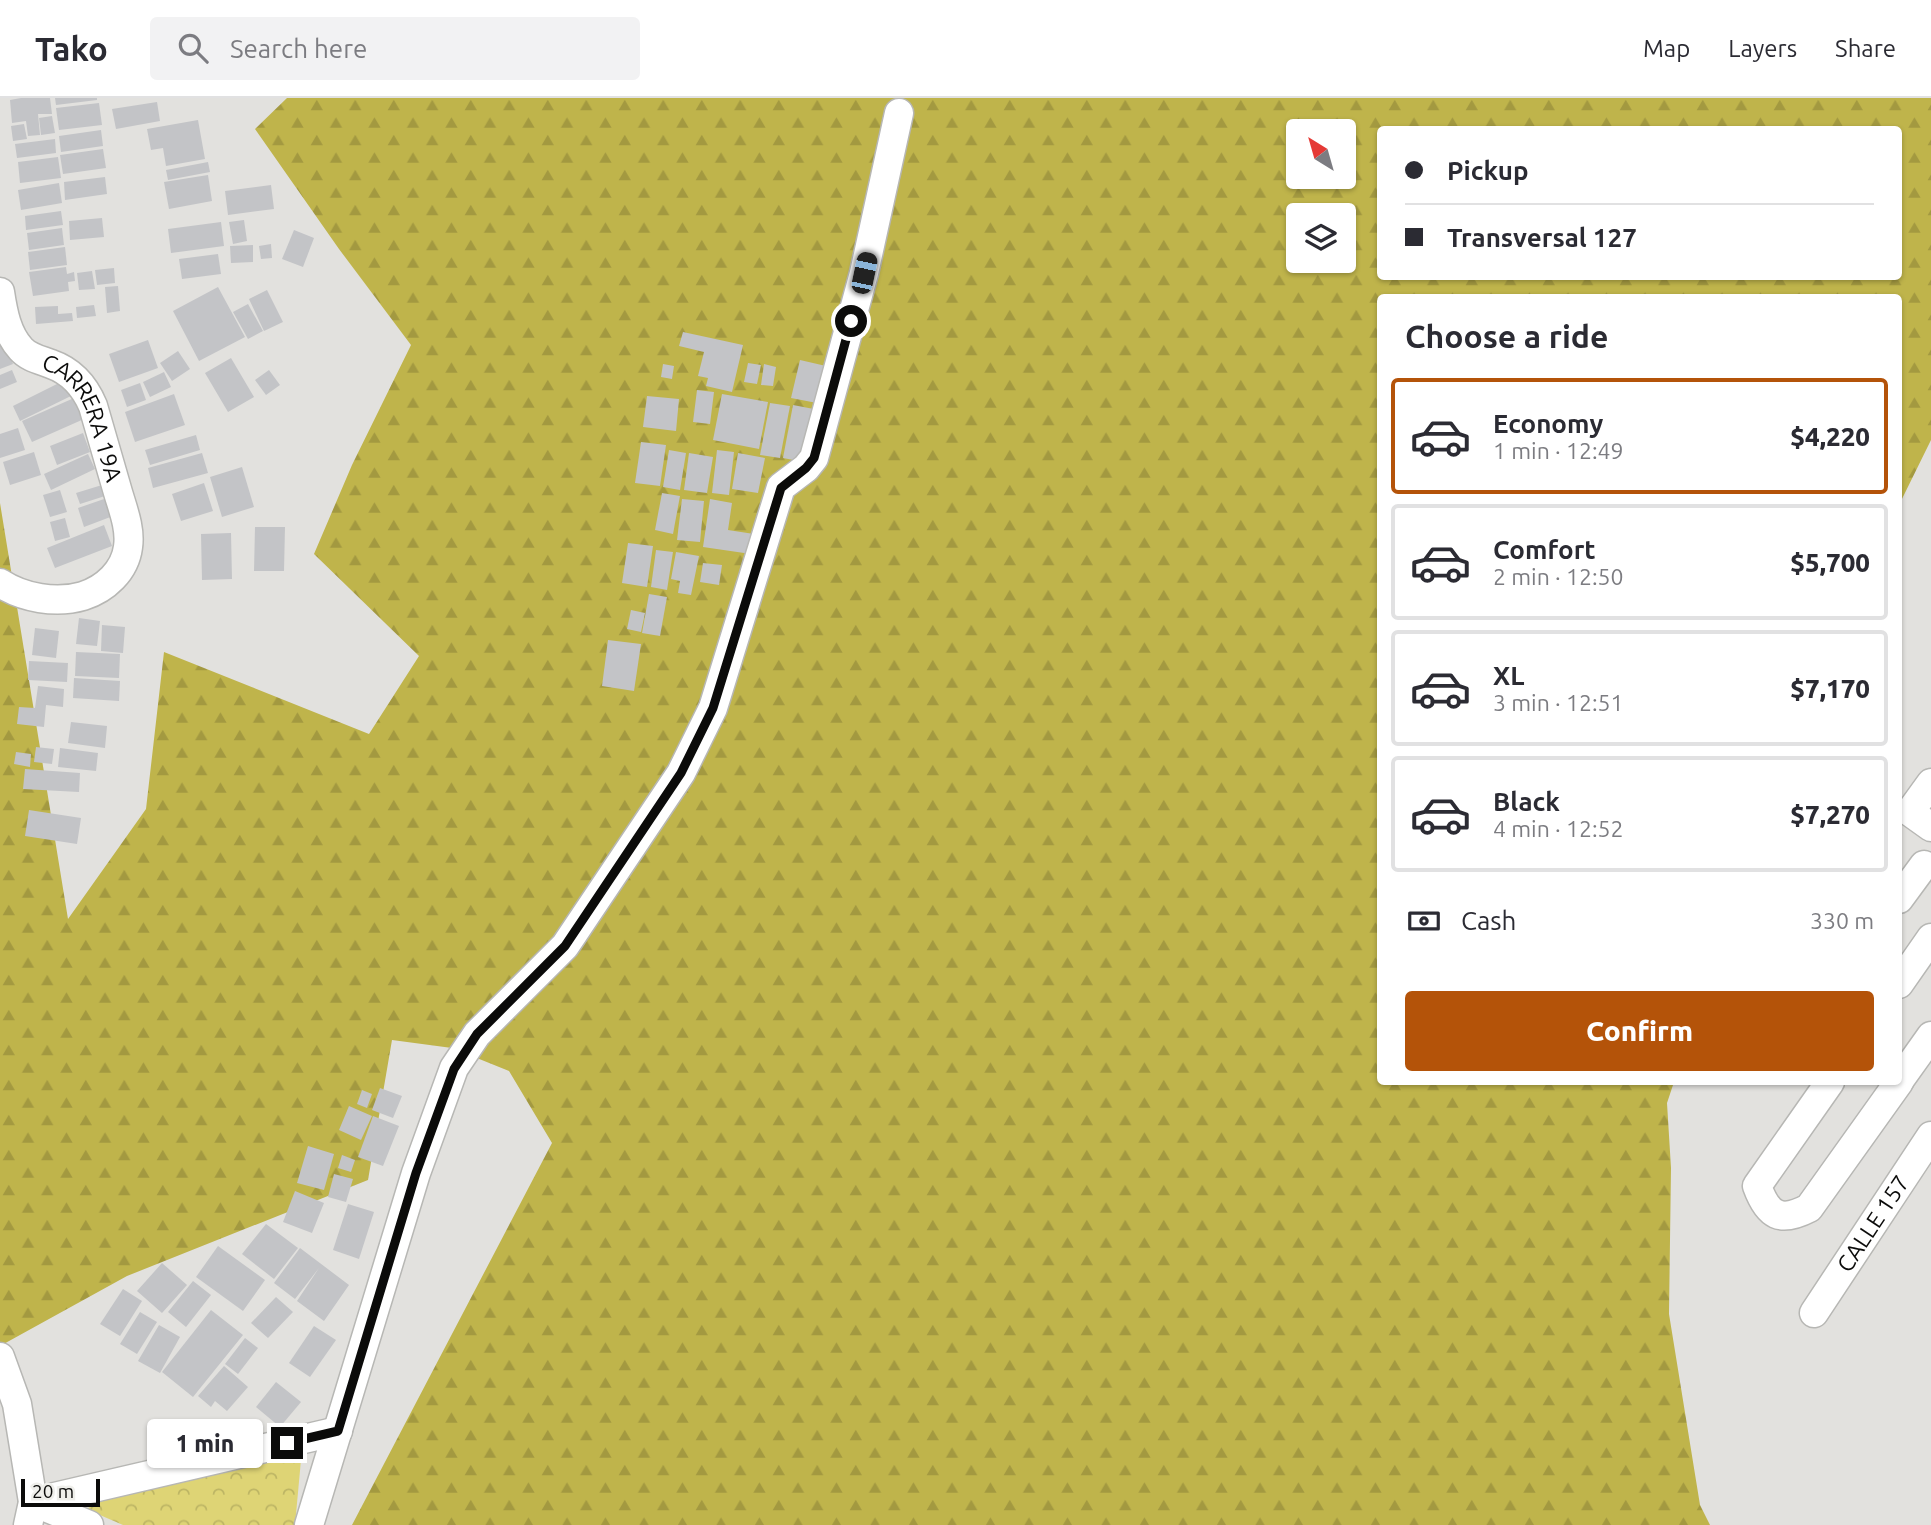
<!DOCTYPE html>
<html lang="en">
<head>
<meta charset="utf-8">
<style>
  :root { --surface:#fff; --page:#f2f2f3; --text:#2b2b33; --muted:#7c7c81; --line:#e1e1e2; --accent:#b45309 }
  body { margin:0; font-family:Ubuntu,sans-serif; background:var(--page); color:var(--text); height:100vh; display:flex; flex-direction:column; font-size:26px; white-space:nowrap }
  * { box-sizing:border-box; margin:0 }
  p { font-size:23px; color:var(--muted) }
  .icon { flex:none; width:38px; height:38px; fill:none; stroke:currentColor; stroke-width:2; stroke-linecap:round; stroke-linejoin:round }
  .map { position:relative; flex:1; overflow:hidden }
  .sheet { position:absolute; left:1377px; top:196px; width:525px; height:791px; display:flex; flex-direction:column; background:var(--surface); border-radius:7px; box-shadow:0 2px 5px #0004 }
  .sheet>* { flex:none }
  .guide { position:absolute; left:1377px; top:28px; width:525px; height:154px; border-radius:7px; box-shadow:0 2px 5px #0004; display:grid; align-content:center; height:154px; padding:0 28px; background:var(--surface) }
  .needle { width:46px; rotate:323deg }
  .fabs { position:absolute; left:1286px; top:21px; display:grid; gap:14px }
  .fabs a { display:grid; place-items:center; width:70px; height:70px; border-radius:7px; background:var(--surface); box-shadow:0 2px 5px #0004; font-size:35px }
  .scale { position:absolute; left:21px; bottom:18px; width:79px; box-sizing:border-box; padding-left:7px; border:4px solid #0b0b0a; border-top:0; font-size:19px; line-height:24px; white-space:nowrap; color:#0b0b0a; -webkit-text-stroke:5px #efefeb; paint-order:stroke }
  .end { position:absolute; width:32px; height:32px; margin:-16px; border:9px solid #0b0b0a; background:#fff; box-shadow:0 0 0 4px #fff }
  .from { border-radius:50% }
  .bubble { position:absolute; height:49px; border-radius:7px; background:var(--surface); box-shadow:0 2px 5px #0004; font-size:23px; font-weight:800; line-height:49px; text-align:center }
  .car { position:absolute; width:21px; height:42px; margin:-21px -10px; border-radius:9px; box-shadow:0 0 5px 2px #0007; background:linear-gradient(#222 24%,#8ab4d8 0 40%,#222 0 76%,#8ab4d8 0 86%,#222 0) }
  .guide b { display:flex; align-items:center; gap:24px; height:66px; font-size:26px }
  .guide b+b { border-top:2px solid var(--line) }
  .guide i { width:18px; height:18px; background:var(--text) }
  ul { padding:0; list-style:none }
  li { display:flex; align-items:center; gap:21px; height:116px; margin:0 14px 10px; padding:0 14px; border:4px solid var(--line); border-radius:7px }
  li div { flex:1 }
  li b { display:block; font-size:26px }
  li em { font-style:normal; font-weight:800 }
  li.active { border-color:var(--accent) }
  li>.icon { width:63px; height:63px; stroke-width:1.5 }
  h2 { padding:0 28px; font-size:32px; line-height:84px }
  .pay { display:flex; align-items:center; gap:18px; height:77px; padding:0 28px; font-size:26px }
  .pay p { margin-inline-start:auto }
  .button { display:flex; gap:14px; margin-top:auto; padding:14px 28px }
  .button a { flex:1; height:80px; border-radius:7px; background:var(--accent); color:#fff; font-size:28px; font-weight:800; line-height:80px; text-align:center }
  header { display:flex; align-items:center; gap:42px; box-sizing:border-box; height:98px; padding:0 35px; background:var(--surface); border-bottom:2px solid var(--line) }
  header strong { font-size:33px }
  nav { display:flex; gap:38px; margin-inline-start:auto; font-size:24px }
  .search { width:490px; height:63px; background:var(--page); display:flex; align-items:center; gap:18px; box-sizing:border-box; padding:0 24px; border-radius:7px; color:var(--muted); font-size:26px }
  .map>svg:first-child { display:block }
  .forest { fill:url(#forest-firs); fill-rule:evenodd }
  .park { fill:url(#park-crowns) }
  .building { fill:#c3c4c7 }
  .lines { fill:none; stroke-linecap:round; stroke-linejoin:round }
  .minor-casing { stroke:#b7b7b4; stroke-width:31 }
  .minor { stroke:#fff; stroke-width:28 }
  .route { stroke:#0b0b0a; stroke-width:9 }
  .labels { text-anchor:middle; stroke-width:5; stroke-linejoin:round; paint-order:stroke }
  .street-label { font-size:23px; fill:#0b0b0a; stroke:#efefeb }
</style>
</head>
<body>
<header>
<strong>Tako</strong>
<div class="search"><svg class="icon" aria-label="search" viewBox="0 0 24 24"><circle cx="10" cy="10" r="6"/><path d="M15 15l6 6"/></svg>Search here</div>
<nav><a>Map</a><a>Layers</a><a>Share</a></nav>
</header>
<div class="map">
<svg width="1931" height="1427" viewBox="0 0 1931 1427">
  <defs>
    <pattern id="forest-firs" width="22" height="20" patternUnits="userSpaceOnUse" patternTransform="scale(1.75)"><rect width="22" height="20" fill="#bfb44b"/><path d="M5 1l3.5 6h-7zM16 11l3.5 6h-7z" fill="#a39940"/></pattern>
    <pattern id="park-crowns" width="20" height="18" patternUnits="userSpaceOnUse" patternTransform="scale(1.75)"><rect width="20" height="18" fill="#ded475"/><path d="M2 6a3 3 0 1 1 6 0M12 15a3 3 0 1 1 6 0" fill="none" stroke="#bdb564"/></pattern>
  </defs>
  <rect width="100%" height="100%" fill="#e2e1de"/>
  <path class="forest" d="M287,0h1644v342l-32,65v-207h-518v784h293l-7,21 4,65 -2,146 31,191 10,20h-1358l200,-382 -43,-72 -57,-23 -60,-8 -24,140 -241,96 -127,70v-843l68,416 78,-110 18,-157 205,82 50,-78 -105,-102 38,-89 59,-120 -72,-96 -84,-120zM1381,32h518v146h-518zM1298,33h46v46h-46zM1298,117h46v46h-46z"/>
  <path class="park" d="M302,1351l-7,76h-172l-37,-16 22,-11z"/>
  <g class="building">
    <path d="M21,0h29l2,16h-14l2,21 -12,1 -2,-15 -14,2 -2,-23z"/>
    <path d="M55,0h42v2l-41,5z"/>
    <path d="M157,4l3,19 -44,8 -4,-20z"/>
    <path d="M99,5l3,22 -43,5 -3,-22z"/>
    <path d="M52,18l3,17 -14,2 -2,-17z"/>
    <path d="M198,22l7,39 -39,7 -3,-18 -12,2 -4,-21z"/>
    <path d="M24,26l3,15 -14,2 -2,-15z"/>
    <path d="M101,32l2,16 -42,6 -2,-16z"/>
    <path d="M55,41l1,14 -39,5 -2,-14z"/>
    <path d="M103,51l3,19 -43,6 -3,-19z"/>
    <path d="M58,59l3,21 -41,5 -2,-21z"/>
    <path d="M208,64l2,10 -42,8 -2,-10z"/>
    <path d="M208,77l4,26 -43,8 -5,-27z"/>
    <path d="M105,79l2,17 -42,6 -1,-18z"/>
    <path d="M59,85l3,20 -41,7 -3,-20z"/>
    <path d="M271,87l3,24 -46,6 -3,-24z"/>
    <path d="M61,113l2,14 -37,5 -1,-14z"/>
    <path d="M102,120l2,19 -34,3 -1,-19z"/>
    <path d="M244,122l3,21 -14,3 -4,-22z"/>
    <path d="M221,124l3,24 -53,7 -3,-24z"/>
    <path d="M62,130l2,17 -35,5 -2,-17z"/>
    <path d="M294,132l20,8 -11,29 -21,-8z"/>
    <path d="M271,146l1,14 -11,1 -2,-13z"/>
    <path d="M253,147v17l-22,1 -1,-17z"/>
    <path d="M65,149l2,18 -37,5 -2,-18z"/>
    <path d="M218,156l3,20 -39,5 -3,-20z"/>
    <path d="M66,169l1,7 7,-2 1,9 -7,1 1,9 -36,5 -4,-24z"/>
    <path d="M114,170l1,15 -18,2 -2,-15z"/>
    <path d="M92,173l3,18 -16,1 -2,-17z"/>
    <path d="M118,188l2,25 -13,2 -2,-26z"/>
    <path d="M218,189l27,50 -46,24 -26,-50z"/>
    <path d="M267,192l16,32 -19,9 -15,-32z"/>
    <path d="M248,206l15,27 -15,8 -15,-27z"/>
    <path d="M94,207l2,11 -19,2 -1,-11z"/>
    <path d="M58,208v8l14,-1 1,8 -37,3 -1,-17z"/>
    <path d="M0,234l13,32 -13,5z"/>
    <path d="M683,234l60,13 -11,47 -26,-6 2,-8 -10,-2 6,-24 -25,-6z"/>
    <path d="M148,242l10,28 -39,14 -10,-28z"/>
    <path d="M178,253l12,18 -18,12 -12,-18z"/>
    <path d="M231,260l23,39 -26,15 -23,-39z"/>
    <path d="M800,262l26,6 -9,37 -26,-5z"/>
    <path d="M748,265l13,2 -4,19 -13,-2z"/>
    <path d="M663,266l11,2 -2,13 -11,-2z"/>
    <path d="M764,266l12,3 -3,19 -12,-1z"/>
    <path d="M12,272l5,12 -17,7v-14z"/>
    <path d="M269,272l11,15 -14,10 -11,-15z"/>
    <path d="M164,274l7,15 -21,10 -7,-15z"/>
    <path d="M65,282l8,15 -53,26 -7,-15z"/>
    <path d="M140,285l6,17 -19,7 -6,-17z"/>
    <path d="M697,292l17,2 -4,32 -17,-2z"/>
    <path d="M174,296l11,31 -50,17 -10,-30z"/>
    <path d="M722,296l46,8 -9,47 -46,-9z"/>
    <path d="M647,298l32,3 -3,32 -33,-4z"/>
    <path d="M74,300l10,21 -52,23 -10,-21z"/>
    <path d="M770,305l20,3 -10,52 -20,-3z"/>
    <path d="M793,307l26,5 -10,53 -26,-5z"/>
    <path d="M18,330l7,22 -25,8v-24z"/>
    <path d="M83,335l7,19 -33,13 -7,-19z"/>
    <path d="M196,337l4,15 -50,15 -5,-15z"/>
    <path d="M641,344l25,3 -6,41 -25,-3z"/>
    <path d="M669,352l17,3 -6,37 -17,-3z"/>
    <path d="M717,352l17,2 -5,43 -17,-2z"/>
    <path d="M34,354l7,23 -31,10 -7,-23z"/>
    <path d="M202,355l6,20 -55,15 -5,-20z"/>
    <path d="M689,355l24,4 -6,36 -23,-3z"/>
    <path d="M738,355l27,5 -7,35 -26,-4z"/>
    <path d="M88,356l7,15 -44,21 -7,-16z"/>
    <path d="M242,369l12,40 -32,10 -12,-40z"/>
    <path d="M204,385l9,28 -32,10 -9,-27z"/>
    <path d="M102,387l3,11 -25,8 -4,-11z"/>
    <path d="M60,392l7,22 -17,5 -7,-22z"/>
    <path d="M662,395l18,3 -7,38 -18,-4z"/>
    <path d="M107,400l6,18 -29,11 -6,-19z"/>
    <path d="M682,401l22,2 -4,41 -23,-2z"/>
    <path d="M710,401l22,4 -4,27 26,4 -3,20 -48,-7z"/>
    <path d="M65,420l5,19 -15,4 -5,-19z"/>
    <path d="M104,427l8,21 -57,22 -8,-20z"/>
    <path d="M255,429h30l-1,44h-30z"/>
    <path d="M231,435l1,46 -30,1 -1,-46z"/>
    <path d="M628,445l25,3 -6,41 -25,-4z"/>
    <path d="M656,452l17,2 -6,38 -16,-3z"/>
    <path d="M676,454l23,4 -8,39 -13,-2 2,-12 -9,-2z"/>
    <path d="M703,465l19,2 -3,20 -19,-3z"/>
    <path d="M649,496l18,3 -7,39 -18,-3z"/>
    <path d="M631,512l14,3 -4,19 -14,-3z"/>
    <path d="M79,520l21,3 -3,25 -21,-2z"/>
    <path d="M102,527l23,2 -2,26 -22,-2z"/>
    <path d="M35,530l24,3 -3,27 -24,-3z"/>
    <path d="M608,542l33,4 -7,47 -32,-5z"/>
    <path d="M76,554l44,2 -1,24 -44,-2z"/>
    <path d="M29,563l39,2 -1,19 -39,-2z"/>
    <path d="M74,580l46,3 -1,20 -46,-3z"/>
    <path d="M38,588l26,3 -1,18 -17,-2 -2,22 -27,-3 2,-17 16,1z"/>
    <path d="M71,624l36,4 -2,22 -37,-5z"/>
    <path d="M36,649l18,2 -2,15 -18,-2z"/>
    <path d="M60,650l38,5 -2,18 -38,-4z"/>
    <path d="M16,654l15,2 -1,13 -16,-3z"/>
    <path d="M25,671l55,4 -1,19 -56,-3z"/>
    <path d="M29,712l52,8 -4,26 -52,-8z"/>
    <path d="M380,990l22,8 -9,22 -21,-8z"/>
    <path d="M362,992l10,4 -5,14 -10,-4z"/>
    <path d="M349,1008l23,10 -11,24 -22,-10z"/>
    <path d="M373,1018l26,10 -16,40 -25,-9z"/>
    <path d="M308,1048l26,8 -10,36 -27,-7z"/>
    <path d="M342,1057l13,5 -4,12 -13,-4z"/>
    <path d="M334,1076l19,5 -7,23 -18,-5z"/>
    <path d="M295,1093l29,12 -12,30 -29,-11z"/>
    <path d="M348,1106l26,8 -15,47 -26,-9z"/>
    <path d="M266,1126l32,24 -24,31 -32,-25z"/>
    <path d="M218,1148l47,34 -22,31 -47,-34z"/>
    <path d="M300,1150l49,37 -25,36 -27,-20 22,-33 -24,31 -21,-16z"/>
    <path d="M162,1165l25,22 -25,28 -25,-22z"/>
    <path d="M193,1183l18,14 -25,32 -18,-15z"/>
    <path d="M123,1191l19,12 -22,35 -20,-12z"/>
    <path d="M276,1199l17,15 -25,26 -17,-15z"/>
    <path d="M211,1212l32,25 -50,62 -31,-25z"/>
    <path d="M140,1214l17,10 -20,32 -17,-10z"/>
    <path d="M159,1227l21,12 -20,36 -22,-12z"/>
    <path d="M314,1228l22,14 -26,37 -21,-14z"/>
    <path d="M245,1240l13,10 -20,26 -13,-10z"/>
    <path d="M224,1268l24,21 -21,24 -12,-10 -4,6 -13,-11z"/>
    <path d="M276,1284l25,20 -21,25 -24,-20z"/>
  </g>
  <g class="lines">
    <g class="minor-casing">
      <g id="minor">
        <path id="s1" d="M0,194c3,20 7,42 21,57 8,9 20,11 30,15 20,7 34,23 42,42 8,28 16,56 24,83 5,18 14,39 11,58 -3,24 -23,42 -45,49 -27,8 -60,2 -83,-13"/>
        <path d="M1931,685l-21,29 21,15"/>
        <path d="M1899,801l25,-34"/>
        <path d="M1899,886l32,-46"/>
        <path d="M1899,983l32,-45"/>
        <path d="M1830,984l-73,104c11,30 23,37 52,22l90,-126"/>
        <path id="s2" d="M1814,1215l117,-177"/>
        <path d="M0,1259l17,47 16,98 -5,23"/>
        <path d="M33,1404l305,-71"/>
        <path d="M33,1404l56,23"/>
        <path d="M309,1427l107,-352 38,-105 23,-34 88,-88 116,-173 32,-65 68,-221 25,-19 8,-10 50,-185 35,-160"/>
      </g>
    </g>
    <use href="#minor" class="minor"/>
  </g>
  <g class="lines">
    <path class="route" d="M287,1345l51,-12 78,-258 38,-104 23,-35 88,-88 116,-173 32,-65 68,-220 25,-20 8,-10 37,-137"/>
  </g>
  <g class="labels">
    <g class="street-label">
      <text dy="8" stroke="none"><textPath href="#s1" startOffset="161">CARRERA 19A</textPath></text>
      <text dy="8" stroke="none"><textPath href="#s2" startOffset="107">CALLE 157</textPath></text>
    </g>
  </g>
</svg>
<div class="fabs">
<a><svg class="needle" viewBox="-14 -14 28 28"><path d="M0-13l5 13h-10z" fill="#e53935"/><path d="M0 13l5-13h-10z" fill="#7c7c81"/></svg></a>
<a><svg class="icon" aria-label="layers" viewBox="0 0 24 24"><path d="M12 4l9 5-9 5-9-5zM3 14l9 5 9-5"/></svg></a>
</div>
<div class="scale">20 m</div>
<i class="end from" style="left:851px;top:223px"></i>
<i class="end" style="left:287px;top:1345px"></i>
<div class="bubble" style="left:147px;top:1321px;width:116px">1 min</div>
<i class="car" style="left:864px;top:175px;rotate:12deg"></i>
<div class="guide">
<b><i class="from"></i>Pickup</b>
<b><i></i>Transversal 127</b>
</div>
<section class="sheet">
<h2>Choose a ride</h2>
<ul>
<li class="active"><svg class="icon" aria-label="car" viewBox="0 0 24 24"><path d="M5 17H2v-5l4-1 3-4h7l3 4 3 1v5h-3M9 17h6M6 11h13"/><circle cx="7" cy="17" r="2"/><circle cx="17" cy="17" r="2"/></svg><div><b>Economy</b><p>1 min · 12:49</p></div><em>$4,220</em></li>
<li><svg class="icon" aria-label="car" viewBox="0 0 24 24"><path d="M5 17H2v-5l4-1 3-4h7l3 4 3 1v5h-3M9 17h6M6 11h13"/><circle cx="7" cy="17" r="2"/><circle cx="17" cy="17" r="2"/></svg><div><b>Comfort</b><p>2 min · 12:50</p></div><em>$5,700</em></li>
<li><svg class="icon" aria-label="car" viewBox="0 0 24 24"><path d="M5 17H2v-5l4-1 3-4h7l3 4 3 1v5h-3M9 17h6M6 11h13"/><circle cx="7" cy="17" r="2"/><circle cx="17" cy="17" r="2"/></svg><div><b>XL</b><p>3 min · 12:51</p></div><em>$7,170</em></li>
<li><svg class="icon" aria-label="car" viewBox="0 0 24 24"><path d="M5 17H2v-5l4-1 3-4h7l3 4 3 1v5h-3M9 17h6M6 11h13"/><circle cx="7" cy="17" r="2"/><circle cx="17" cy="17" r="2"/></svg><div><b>Black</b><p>4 min · 12:52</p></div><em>$7,270</em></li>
</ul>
<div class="pay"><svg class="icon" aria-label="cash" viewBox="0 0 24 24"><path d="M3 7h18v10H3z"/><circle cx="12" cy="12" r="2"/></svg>Cash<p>330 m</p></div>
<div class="button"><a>Confirm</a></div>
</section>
</div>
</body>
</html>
